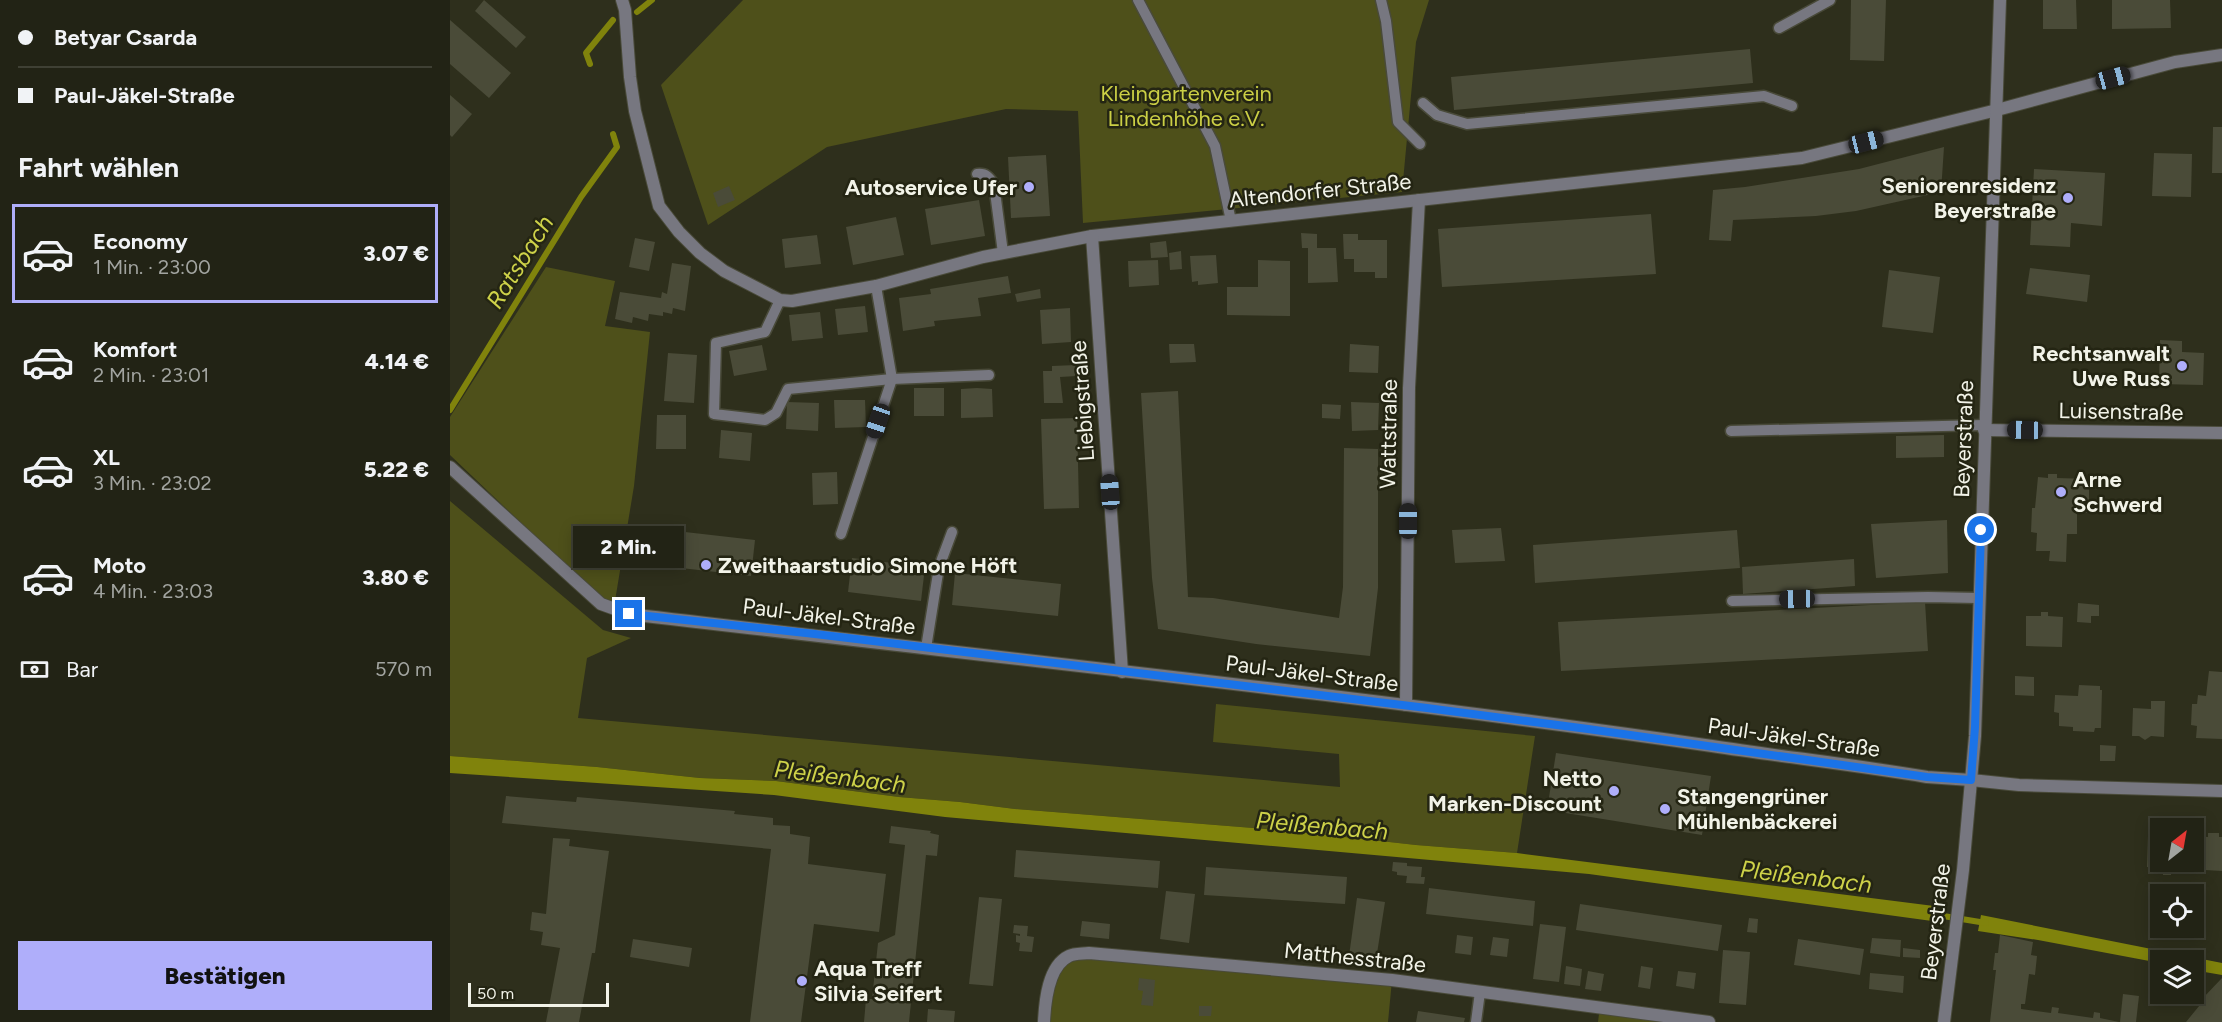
<!DOCTYPE html>
<html lang="de">
<head>
<meta charset="utf-8">
<style>
  :root { --surface:#222315; --page:#2a2b1e; --text:#f1f3f6; --muted:#a2a4a0; --line:#3f4034; --accent:#afaefa }
  body { margin:0; font-family:Figtree,sans-serif; background:var(--page); color:var(--text); height:100vh; display:flex; flex-direction:column; font-size:22px; white-space:nowrap }
  * { box-sizing:border-box; margin:0 }
  p { font-size:20px; color:var(--muted) }
  .icon { flex:none; width:33px; height:33px; fill:none; stroke:currentColor; stroke-width:2; stroke-linecap:round; stroke-linejoin:round }
  .map { position:relative; flex:1; overflow:hidden }
  .details { display:flex; flex-direction:column; background:var(--surface); width:450px }
  .details>* { flex:none }
  .hud { display:grid; align-content:center; height:132px; padding:0 18px; background:var(--surface) }
  .needle { width:39px; rotate:31deg }
  .fabs { position:absolute; left:1700px; top:818px; display:grid; gap:12px }
  .fabs a { display:grid; place-items:center; width:54px; height:54px; border-radius:0px; background:var(--surface); box-shadow:0 3px 15px #0003,0 0 0 2px var(--line); font-size:30px }
  .scale { position:absolute; left:18px; bottom:15px; width:141px; box-sizing:border-box; padding-left:6px; border:3px solid #f2f3e8; border-top:0; font-size:16px; line-height:21px; white-space:nowrap; color:#f2f3e8; -webkit-text-stroke:4px #242513; paint-order:stroke }
  .end { position:absolute; width:27px; height:27px; margin:-14px; border:8px solid #1a73e8; background:#fff; box-shadow:0 0 0 3px #fff }
  .from { border-radius:50% }
  .bubble { position:absolute; height:42px; border-radius:0px; background:var(--surface); box-shadow:0 3px 15px #0003,0 0 0 2px var(--line); font-size:20px; font-weight:800; line-height:42px; text-align:center }
  .car { position:absolute; width:18px; height:36px; margin:-18px -9px; border-radius:8px; box-shadow:0 0 4px 2px #0007; background:linear-gradient(#222 24%,#8ab4d8 0 40%,#222 0 76%,#8ab4d8 0 86%,#222 0) }
  .hud b { display:flex; align-items:center; gap:21px; height:57px; font-size:22px }
  .hud b+b { border-top:2px solid var(--line) }
  .hud i { width:15px; height:15px; background:var(--text) }
  ul { padding:0; list-style:none }
  li { display:flex; align-items:center; gap:18px; height:99px; margin:0 12px 9px; padding:0 6px; border:3px solid transparent; border-radius:0px }
  li div { flex:1 }
  li b { display:block; font-size:22px }
  li em { font-style:normal; font-weight:800 }
  li.selected { border-color:var(--accent) }
  li>.icon { width:54px; height:54px; stroke-width:1.5 }
  h2 { padding:0 18px; font-size:27px; line-height:72px }
  .pay { display:flex; align-items:center; gap:15px; height:66px; padding:0 18px; font-size:22px }
  .pay p { margin-inline-start:auto }
  .primary-button { display:flex; gap:12px; margin-top:auto; padding:12px 18px }
  .primary-button a { flex:1; height:69px; border-radius:0px; background:var(--accent); color:#111; font-size:24px; font-weight:800; line-height:69px; text-align:center }
  main { display:flex; flex:1; min-height:0 }
  .map>svg:first-child { display:block }
  .green { fill:#4e501a }
  .water { fill:#80830c }
  .lines { fill:none; stroke-linecap:round; stroke-linejoin:round }
  .stream { stroke:#80830c; stroke-width:6 }
  .building { fill:#4a4b38 }
  .service-casing { stroke:#494a39; stroke-width:13 }
  .minor-casing { stroke:#494a39; stroke-width:14 }
  .tertiary-casing { stroke:#494a39; stroke-width:14 }
  .service { stroke:#777780; stroke-width:10 }
  .minor { stroke:#777780; stroke-width:12 }
  .tertiary { stroke:#777780; stroke-width:12 }
  .route { stroke:#1a73e8; stroke-width:8 }
  .poi-dot { fill:#afaefa; stroke:#242513; stroke-width:2 }
  .labels { text-anchor:middle; stroke-width:5; stroke-linejoin:round; paint-order:stroke }
  .park-label { font-size:22px; fill:#cbcf45; stroke:#242513 }
  .poi-label { font-size:22px; font-weight:bold; fill:#f2f3e8; stroke:#242513; text-anchor:end }
  .street-label { font-size:22px; fill:#f2f3e8; stroke:#242513 }
  .water-label { font-size:24px; font-style:italic; fill:#ced249; stroke:#242513 }
</style>
</head>
<body>
<main>
<section class="details">
<div class="hud">
<b><i class="from"></i>Betyar Csarda</b>
<b><i></i>Paul-Jäkel-Straße</b>
</div>
<h2>Fahrt wählen</h2>
<ul>
<li class="selected"><svg class="icon" aria-label="car" viewBox="0 0 24 24"><path d="M5 17H2v-5l4-1 3-4h7l3 4 3 1v5h-3M9 17h6M6 11h13"/><circle cx="7" cy="17" r="2"/><circle cx="17" cy="17" r="2"/></svg><div><b>Economy</b><p>1 Min. · 23:00</p></div><em>3.07 €</em></li>
<li><svg class="icon" aria-label="car" viewBox="0 0 24 24"><path d="M5 17H2v-5l4-1 3-4h7l3 4 3 1v5h-3M9 17h6M6 11h13"/><circle cx="7" cy="17" r="2"/><circle cx="17" cy="17" r="2"/></svg><div><b>Komfort</b><p>2 Min. · 23:01</p></div><em>4.14 €</em></li>
<li><svg class="icon" aria-label="car" viewBox="0 0 24 24"><path d="M5 17H2v-5l4-1 3-4h7l3 4 3 1v5h-3M9 17h6M6 11h13"/><circle cx="7" cy="17" r="2"/><circle cx="17" cy="17" r="2"/></svg><div><b>XL</b><p>3 Min. · 23:02</p></div><em>5.22 €</em></li>
<li><svg class="icon" aria-label="car" viewBox="0 0 24 24"><path d="M5 17H2v-5l4-1 3-4h7l3 4 3 1v5h-3M9 17h6M6 11h13"/><circle cx="7" cy="17" r="2"/><circle cx="17" cy="17" r="2"/></svg><div><b>Moto</b><p>4 Min. · 23:03</p></div><em>3.80 €</em></li>
</ul>
<div class="pay"><svg class="icon" aria-label="cash" viewBox="0 0 24 24"><path d="M3 7h18v10H3z"/><circle cx="12" cy="12" r="2"/></svg>Bar<p>570 m</p></div>
<div class="primary-button"><a>Bestätigen</a></div>
</section>
<div class="map">
<svg width="1772" height="1022" viewBox="0 0 1772 1022">
  <rect width="100%" height="100%" fill="#2e2f1c"/>
  <g class="green">
    <path d="M293,0h686l-13,42 -14,150 -319,31 -5,-112 -72,-2 -179,38 -119,78 -47,-140z"/>
    <path d="M96,267l69,14 -10,45 45,6 -16,154 -20,121 -34,-28 -130,-124v-38z"/>
    <path d="M0,501l153,129 28,8 -44,20 -9,60 762,69 -1,-33 -126,-12 3,-38 319,32 -18,117 -101,-8 -125,-14 -276,-22 -55,-7 -61,-5 -123,-16 -76,-3 -103,-11 -147,-11z"/>
    <path d="M620,955l322,25 -4,42h-344l7,-42z"/>
    <path d="M1150,1006l109,16h-111z"/>
  </g>
  <g class="water">
    <path d="M0,756l147,11 103,11 76,3 123,16 61,5 55,7 276,22 125,14 101,8 417,53 -2,15 -343,-47 -644,-57 -171,-22 -324,-22z"/>
    <path d="M1531,915l241,48v12l-29,-5v-10h-33v3l-122,-23 -60,-9z"/>
  </g>
  <g class="lines">
    <g class="stream">
      <path d="M187,12l15,-12"/>
      <path d="M140,64l-4,-11 27,-33"/>
      <path d="M0,410l131,-213 36,-50 -4,-13"/>
      <path d="M1475,913l61,10"/>
    </g>
  </g>
  <g class="building">
    <path d="M34,0l42,37 -10,11 -41,-37z"/>
    <path d="M1401,0h35l-2,61 -34,-1z"/>
    <path d="M1593,0h33l1,29h-34z"/>
    <path d="M1662,0h58l1,28 -59,1z"/>
    <path d="M0,20l61,53 -22,25 -39,-34z"/>
    <path d="M1300,49l3,34 -299,27 -3,-33z"/>
    <path d="M0,95l22,19 -20,23 -2,-2z"/>
    <path d="M1763,127h9v46h-10z"/>
    <path d="M1494,147l-3,45 -85,19 -40,5 -83,4 -2,21 -22,-1 4,-50 32,-3 114,-18z"/>
    <path d="M1704,153l38,1 -1,43 -39,-1z"/>
    <path d="M596,155l4,61 -39,2 -3,-61z"/>
    <path d="M1584,169l71,4 -3,53 -31,-3 -1,24 -40,-2z"/>
    <path d="M279,186l6,14 -17,7 -5,-14z"/>
    <path d="M529,200l6,36 -54,9 -6,-36z"/>
    <path d="M1201,214l5,60 -214,13 -4,-58z"/>
    <path d="M446,217l8,38 -51,10 -7,-38z"/>
    <path d="M851,233l16,1v14h19l2,34 -30,1v-35h-6z"/>
    <path d="M893,234h15v6h29v38h-12v-6h-21v-13h-10z"/>
    <path d="M367,235l4,29 -36,4 -3,-29z"/>
    <path d="M185,238l20,4 -6,29 -20,-4z"/>
    <path d="M716,241l2,16 -17,1 -1,-15z"/>
    <path d="M731,251l1,18 -12,1 -1,-17z"/>
    <path d="M766,255l2,28 -20,2v-4l-6,1 -2,-26z"/>
    <path d="M708,260l1,25 -30,2 -1,-26z"/>
    <path d="M808,260l32,1v55l-63,-1v-28h31z"/>
    <path d="M222,263l19,3 -6,45 -12,-3 -1,6 -9,-2v4l-14,-2 -1,7 -15,-4 -1,6 -17,-4 5,-27 41,6 1,-6 5,2z"/>
    <path d="M1580,268l60,7 -3,27 -61,-8z"/>
    <path d="M1439,270l51,7 -7,56 -51,-6z"/>
    <path d="M558,276l3,17 -33,5 3,18 -47,5 1,5 -32,5 -4,-33 32,-4 -1,-5z"/>
    <path d="M590,289l1,9 -24,4 -2,-8z"/>
    <path d="M415,306l3,26 -30,3 -3,-26z"/>
    <path d="M620,308l1,34 -29,2 -2,-34z"/>
    <path d="M370,312l3,26 -31,3 -3,-26z"/>
    <path d="M1710,340l22,1v11l22,1 -1,32 -44,-1z"/>
    <path d="M719,344h25l2,18 -26,1z"/>
    <path d="M900,344l29,2 -1,27 -29,-1z"/>
    <path d="M312,345l5,25 -33,6 -5,-25z"/>
    <path d="M218,353l29,2 -3,48 -30,-2z"/>
    <path d="M626,365l1,11 -17,1 3,26h-19l-1,-32h9v-5z"/>
    <rect x="464" y="388" width="30" height="28"/>
    <path d="M527,388l15,1 1,28 -32,1v-29z"/>
    <path d="M728,391l10,206 25,1 126,20 4,-31 1,-139 34,1v139l-8,68 -114,-12 -98,-15 -6,-51 -11,-185z"/>
    <path d="M384,400h31l1,27 -31,1z"/>
    <path d="M337,402l32,1 -1,28 -32,-2z"/>
    <path d="M901,402l28,1 -1,27 -26,1z"/>
    <path d="M872,404l19,1 -1,14 -18,-1z"/>
    <path d="M207,415h29v34h-30z"/>
    <path d="M627,418l2,90 -35,1 -3,-90z"/>
    <path d="M271,430l31,3 -2,28 -31,-3z"/>
    <path d="M1494,435v22l-48,1v-22z"/>
    <path d="M387,472l1,32 -25,1 -1,-32z"/>
    <path d="M1598,474h9v4l32,1v34h-12v21h-10l-1,28 -17,-1 1,-10h-14l1,-18 -6,-1 1,-24h3l3,-31 10,1z"/>
    <path d="M1497,520l1,53 -72,5 -5,-54z"/>
    <path d="M200,528l105,12 -4,36 -105,-12z"/>
    <path d="M1051,528l4,33 -50,2 -3,-33z"/>
    <path d="M1287,530l3,38 -205,15 -2,-38z"/>
    <path d="M402,558l73,9 -4,34 -73,-9z"/>
    <path d="M1404,559l1,27 -112,8 -1,-27z"/>
    <path d="M505,573l106,11 -3,32 -106,-11z"/>
    <path d="M1475,602l3,49 -367,20 -3,-49z"/>
    <path d="M1628,603l21,2v11h-8v7l-14,-1z"/>
    <path d="M1591,612h7v4l15,1 -1,30 -36,-1v-30h15z"/>
    <path d="M1759,671l13,1v67l-26,-1 1,-12 -6,-1 1,-21h5l1,-9 8,1z"/>
    <path d="M1565,676l19,1v19l-19,-1z"/>
    <path d="M1629,685l21,1v4h2l-1,38h-6l-1,4 -21,-1v-4l-14,-1v-13l-5,-1 1,-17 23,1z"/>
    <path d="M1701,701h14l-1,36 -13,-1 -6,4 -6,-4h-7l1,-28 18,1z"/>
    <path d="M1650,745l16,1 -1,15h-15z"/>
    <path d="M1106,753l155,23 -9,59 -155,-25z"/>
    <path d="M56,796l70,6 1,-5 158,14 -1,3 39,4v7l17,1v8l20,3 -2,27 78,10 -7,58 -65,-8 -13,98h-51l21,-173 -269,-26z"/>
    <path d="M441,826l40,5 -1,2 9,2 -2,21 -11,-1 -17,167h-45l2,-23h6l6,-56 17,-8 10,-90 -16,-2z"/>
    <path d="M1758,833h11v4h3v34l-51,-3v7h-8v-7l-16,-1 1,-32h12v26h33v-25l15,1z"/>
    <path d="M103,838l17,1 -1,7 40,5 -14,102h-3l-13,69h-33l14,-74 -19,-3 2,-13 -13,-2 2,-18 14,2z"/>
    <path d="M566,850l144,11 -2,27 -144,-11z"/>
    <path d="M943,862l14,1v3l15,1 -1,10h4l-1,7 -18,-1 1,-7 -10,-1v-3l-5,-1z"/>
    <path d="M756,867l141,10 -2,27 -141,-9z"/>
    <path d="M979,888l106,13 -2,25 -107,-12z"/>
    <path d="M716,891l29,3 -6,49 -29,-4z"/>
    <path d="M529,897l23,2 -9,87 -24,-2z"/>
    <path d="M907,898l28,4 -9,58 -27,-4z"/>
    <path d="M1130,904l142,21 -4,26 -142,-21z"/>
    <path d="M1299,918l9,1 -1,14 -10,-1z"/>
    <path d="M632,921l28,3 -1,15 -29,-3z"/>
    <path d="M1090,924l26,3 -7,55 -26,-3z"/>
    <path d="M564,925l14,1 -1,10 7,1 -2,15 -13,-1 1,-8 -4,-1v-7l4,1v-2l-7,-1z"/>
    <path d="M1007,935l16,2 -2,18 -16,-2z"/>
    <path d="M1550,935l33,7 -2,13 6,1 -2,19 -6,-1 -4,30h-4v5l30,4 1,-6 7,1 -1,5 35,5 1,-6 6,1v5l19,4h-129l6,-52h-3l2,-17h3z"/>
    <path d="M1043,937l16,2 -2,18 -17,-2z"/>
    <path d="M1422,938l29,2 -1,17 -30,-4z"/>
    <path d="M183,939l59,9 -3,19 -59,-10z"/>
    <path d="M1348,939l66,10 -4,26 -66,-10z"/>
    <path d="M1453,948l17,2v8l-17,-1z"/>
    <path d="M1273,950l27,2 -4,53 -27,-2z"/>
    <path d="M1116,966l16,3 -2,17 -16,-2z"/>
    <path d="M1191,966l12,2 -3,21 -12,-2z"/>
    <path d="M1138,971l16,3 -3,17 -16,-2z"/>
    <path d="M1228,971l18,2 -2,16 -18,-3z"/>
    <path d="M1420,973l34,3 -1,17 -34,-4z"/>
    <path d="M689,978l16,2 -2,26 -12,-1 2,-14 -5,-1z"/>
    <path d="M1772,978v44h-36l18,-22 -1,-2z"/>
    <path d="M1673,994l16,2 -3,26h-16z"/>
    <path d="M749,1006h13l-1,10h-12z"/>
    <path d="M478,1009l27,2 -1,11h-27z"/>
    <path d="M968,1011l47,7 -1,4h-48z"/>
  </g>
  <g class="lines">
    <g class="service-casing">
      <g id="service">
        <path d="M688,0l77,146 16,75"/>
        <path d="M931,0l5,21 12,101 22,22"/>
        <path d="M1329,28l51,-28"/>
        <path d="M973,103l14,12 30,9 297,-28 28,10"/>
        <path d="M527,174c9,-1 12,3 17,10l9,69"/>
        <path d="M330,300l-15,32 -49,11 -2,71 51,6 11,-7 12,-24 104,-10 97,-4"/>
        <path d="M1281,431l253,-6"/>
        <path d="M391,534l51,-155 -16,-93"/>
        <path d="M1282,601l196,-4 50,1"/>
        <path d="M476,648l13,-81 13,-35"/>
        <path d="M1026,1022l4,-30"/>
      </g>
    </g>
    <g class="minor-casing">
      <g id="minor">
        <path d="M172,0l3,10 5,67 5,34 24,95 20,26 21,21 24,18 56,29 12,1 84,-15 107,-29 109,-21 710,-78 195,-48 178,-48 47,-7"/>
        <path d="M642,236l30,436"/>
        <path d="M1534,430l238,3"/>
        <path d="M956,705l3,-317 10,-188"/>
        <path d="M1521,780l48,5 203,6"/>
        <path d="M594,1022c1,-21 4,-56 25,-66 6,-3 14,-2 20,-3l303,27 317,42"/>
      </g>
    </g>
    <g class="tertiary-casing">
      <g id="tertiary">
        <path d="M0,467l151,137 28,10c361,43 723,80 1083,132 72,11 144,19 215,31l44,3"/>
        <path d="M1494,1022l19,-152 12,-134 25,-736"/>
      </g>
    </g>
    <use href="#service" class="service"/>
    <use href="#minor" class="minor"/>
    <use href="#tertiary" class="tertiary"/>
  </g>
  <g class="lines">
    <path class="route" d="M179,614l186,20 612,74 161,21 339,48 44,3 4,-53 6,-197"/>
  </g>
  <g class="poi-dot">
    <circle cx="579" cy="187" r="6"/>
    <circle cx="1618" cy="198" r="6"/>
    <circle cx="1732" cy="366" r="6"/>
    <circle cx="1611" cy="492" r="6"/>
    <circle cx="256" cy="565" r="6"/>
    <circle cx="1164" cy="791" r="6"/>
    <circle cx="1215" cy="809" r="6"/>
    <circle cx="352" cy="981" r="6"/>
  </g>
  <g class="labels">
    <g class="park-label">
      <text x="736" y="101">Kleingartenverein<tspan x="736" dy="25">Lindenhöhe e.V.</tspan></text>
    </g>
    <g class="poi-label">
      <text x="1606" y="193">Seniorenresidenz<tspan x="1606" dy="25">Beyerstraße</tspan></text>
      <text x="567" y="195">Autoservice Ufer</text>
      <text x="1720" y="361">Rechtsanwalt<tspan x="1720" dy="25">Uwe Russ</tspan></text>
      <text x="1623" y="487" text-anchor="start">Arne<tspan x="1623" dy="25">Schwerd</tspan></text>
      <text x="268" y="573" text-anchor="start">Zweithaarstudio Simone Höft</text>
      <text x="1152" y="786">Netto<tspan x="1152" dy="25">Marken-Discount</tspan></text>
      <text x="1227" y="804" text-anchor="start">Stangengrüner<tspan x="1227" dy="25">Mühlenbäckerei</tspan></text>
      <text x="364" y="976" text-anchor="start">Aqua Treff<tspan x="364" dy="25">Silvia Seifert</tspan></text>
    </g>
    <g class="street-label">
      <text transform="translate(870 190) rotate(-6)" y="8">Altendorfer Straße</text>
      <text transform="translate(632 401) rotate(-94)" y="8">Liebigstraße</text>
      <text transform="translate(1671 411) rotate(1)" y="8">Luisenstraße</text>
      <text transform="translate(938 434) rotate(-89)" y="8">Wattstraße</text>
      <text transform="translate(1513 439) rotate(-88)" y="8">Beyerstraße</text>
      <text transform="translate(379 616) rotate(7)" y="8">Paul-Jäkel-Straße</text>
      <text transform="translate(862 673) rotate(7)" y="8">Paul-Jäkel-Straße</text>
      <text transform="translate(1344 737) rotate(8)" y="8">Paul-Jäkel-Straße</text>
      <text transform="translate(1485 922) rotate(-83)" y="8">Beyerstraße</text>
      <text transform="translate(905 957) rotate(6)" y="8">Matthesstraße</text>
    </g>
    <g class="water-label">
      <text transform="translate(70 262) rotate(-58)" y="8">Ratsbach</text>
      <text transform="translate(390 777) rotate(7)" y="8">Pleißenbach</text>
      <text transform="translate(872 826) rotate(5)" y="8">Pleißenbach</text>
      <text transform="translate(1356 877) rotate(7)" y="8">Pleißenbach</text>
    </g>
  </g>
</svg>
<div class="fabs">
<a><svg class="needle" viewBox="-14 -14 28 28"><path d="M0-13l5 13h-10z" fill="#e53935"/><path d="M0 13l5-13h-10z" fill="#a2a4a0"/></svg></a>
<a><svg class="icon" aria-label="locate" viewBox="0 0 24 24"><circle cx="12" cy="12" r="6"/><path d="M12 2v4M12 18v4M2 12h4M18 12h4"/></svg></a>
<a><svg class="icon" aria-label="layers" viewBox="0 0 24 24"><path d="M12 4l9 5-9 5-9-5zM3 14l9 5 9-5"/></svg></a>
</div>
<div class="scale">50 m</div>
<i class="end from" style="left:1531px;top:530px"></i>
<i class="end" style="left:179px;top:614px"></i>
<div class="bubble" style="left:123px;top:526px;width:111px">2 Min.</div>
<i class="car" style="left:1663px;top:78px;rotate:75deg"></i>
<i class="car" style="left:1416px;top:142px;rotate:76deg"></i>
<i class="car" style="left:428px;top:421px;rotate:199deg"></i>
<i class="car" style="left:1575px;top:430px;rotate:271deg"></i>
<i class="car" style="left:660px;top:492px;rotate:356deg"></i>
<i class="car" style="left:958px;top:521px;rotate:0deg"></i>
<i class="car" style="left:1347px;top:599px;rotate:269deg"></i>
</div>
</main>
</body>
</html>
